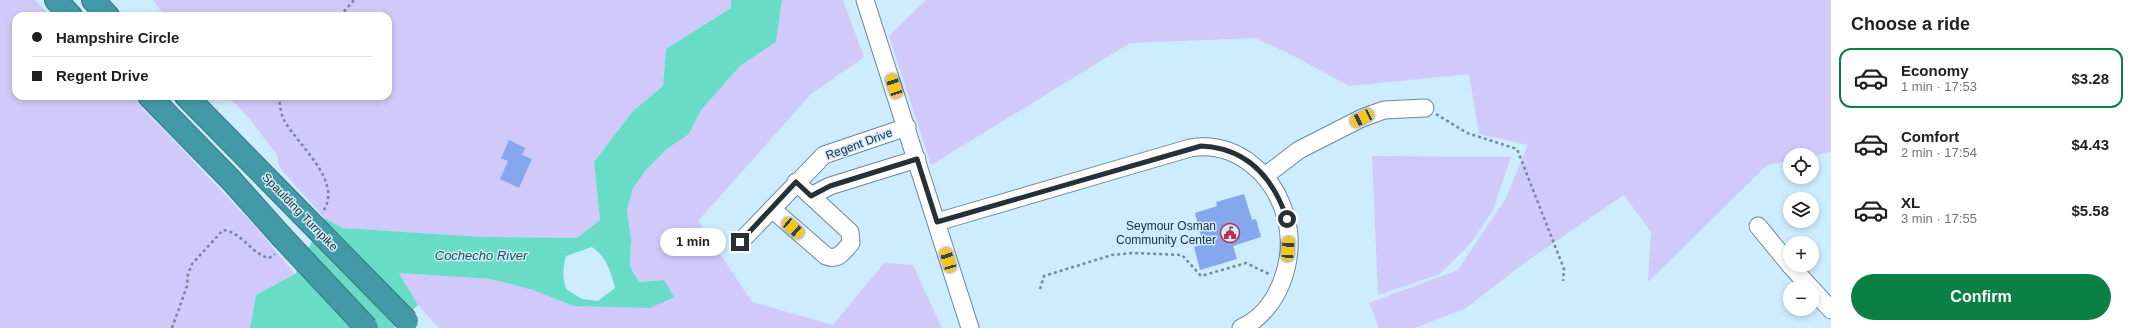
<!DOCTYPE html>
<html lang="en">
<head>
<meta charset="utf-8">
<style>
  :root { --surface:#fff; --page:#f2f2f2; --text:#202124; --muted:#757577; --line:#e0e0e0; --accent:#0b8043 }
  body { margin:0; font-family:Arial,sans-serif; background:var(--page); color:var(--text); height:100vh; display:flex; flex-direction:column; font-size:15px; white-space:nowrap }
  * { box-sizing:border-box; margin:0 }
  p { font-size:13px; color:var(--muted) }
  .icon { flex:none; width:22px; height:22px; fill:none; stroke:currentColor; stroke-width:2; stroke-linecap:round; stroke-linejoin:round }
  .map { position:relative; flex:1; overflow:hidden }
  .panel { display:flex; flex-direction:column; background:var(--surface); width:300px }
  .panel>* { flex:none }
  .banner { position:absolute; left:12px; top:12px; width:380px; height:88px; border-radius:12px; box-shadow:0 2px 6px #0003; display:grid; align-content:center; height:88px; padding:0 20px; background:var(--surface) }
  .buttons { position:absolute; left:1783px; top:148px; display:grid; gap:8px }
  .buttons a { display:grid; place-items:center; width:36px; height:36px; border-radius:50%; background:var(--surface); box-shadow:0 2px 6px #0003; font-size:20px }
  .end { position:absolute; width:18px; height:18px; margin:-9px; border:5px solid #253038; background:#fff; box-shadow:0 0 0 2px #fff }
  .from { border-radius:50% }
  .bubble { position:absolute; height:28px; border-radius:14px; background:var(--surface); box-shadow:0 2px 6px #0003; font-size:13px; font-weight:600; line-height:28px; text-align:center }
  .car { position:absolute; width:12px; height:24px; margin:-12px -6px; border-radius:5px; box-shadow:0 0 3px 1px #0007; background:linear-gradient(#f5c518 24%,#345 0 40%,#f5c518 0 76%,#345 0 86%,#f5c518 0) }
  .banner b { display:flex; align-items:center; gap:14px; height:38px; font-size:15px }
  .banner b+b { border-top:1px solid var(--line) }
  .banner i { width:10px; height:10px; background:var(--text) }
  ul { padding:0; list-style:none }
  li { display:flex; align-items:center; gap:12px; height:60px; margin:0 8px 6px; padding:0 12px; border:2px solid transparent; border-radius:12px }
  li div { flex:1 }
  li b { display:block; font-size:15px }
  li em { font-style:normal; font-weight:600 }
  li.on { border-color:var(--accent) }
  li>.icon { width:36px; height:36px; stroke-width:1.5 }
  h2 { padding:0 20px; font-size:18px; line-height:48px }
  .cta { display:flex; gap:8px; margin-top:auto; padding:8px 20px }
  .cta a { flex:1; height:46px; border-radius:24px; background:var(--accent); color:#fff; font-size:16px; font-weight:600; line-height:46px; text-align:center }
  main { display:flex; flex:1; min-height:0 }
  .map>svg:first-child { display:block }
  .green { fill:#d0c9fa }
  .water { fill:#69dcc8; fill-rule:evenodd }
  .building { fill:#85a7ed }
  .lines { fill:none; stroke-linecap:round; stroke-linejoin:round }
  .minor-casing { stroke:#6c8899; stroke-width:19 }
  .highway-casing { stroke:#387580; stroke-width:24 }
  .path { stroke:#748896; stroke-width:2.5; stroke-dasharray:3 3; stroke-linecap:butt }
  .minor { stroke:#fff; stroke-width:17 }
  .highway { stroke:#439aa7; stroke-width:22 }
  .highway-bridge-casing { stroke:#387580; stroke-width:24; stroke-linecap:butt }
  .highway-bridge { stroke:#439aa7; stroke-width:22 }
  .route { stroke:#253038; stroke-width:5 }
  .labels { text-anchor:middle; stroke-width:3; stroke-linejoin:round; paint-order:stroke }
  .street-label { font-size:12px; fill:#253038; stroke:#cdecff }
  .poi-label { font-size:12px; fill:#253038; stroke:#cdecff; text-anchor:end }
  .water-label { font-size:13px; font-style:italic; fill:#1d5047; stroke:#cdecff }
</style>
</head>
<body>
<main>
<div class="map">
<svg width="1831" height="328" viewBox="0 0 1831 328">
  <rect width="100%" height="100%" fill="#cdecff"/>
  <g class="green">
    <path d="M0,0h35l16,16h-35v80h115l123,129 41,49 -39,21 -6,33h-250z"/>
    <path d="M153,0h578v8l-65,41 -3,37 -31,26 -38,50 6,58 -23,18 -94,-1 -140,-9 -19,-10 -44,-50 -3,-13 -28,-37 -21,-22h160v-80h-223z"/>
    <path d="M782,0h61l21,57 -53,37 -113,127 54,81 81,23 51,-62 29,2 29,63h-503l-21,-23 -19,-32 92,6 42,11 40,16 100,-9 -9,-17 -25,2 -9,-17 1,-26 -4,-29 6,-22 13,-18 22,-22 21,-14 12,-24 39,-44 36,-24z"/>
    <path d="M926,0h905v152l-19,4 -22,-1v6l-23,4 -119,117 3,-50 -27,-37 -93,63 -65,50 -51,20h-36l-10,-25 89,-33 47,-70 23,-55 -49,-11 -10,-60 -120,12 -61,-33 -33,-15 -125,5 -199,122 -42,-129z"/>
    <path d="M1372,156l139,1 -18,53 -22,33 -31,31 -62,21z"/>
  </g>
  <path class="water" d="M731,0h51l-6,42 -36,24 -39,44 -12,24 -21,14 -22,22 -13,18 -6,22 4,29 -1,27 9,16 25,-2 10,17 -24,11 -77,-2 -40,-16 -42,-11 -92,-6 19,32 -24,23h-144l6,-33 39,-21 29,-56 19,10 140,9 94,1 23,-18 -6,-58 38,-50 31,-26 3,-37 65,-41zM592,247c15,11 18,23 23,41l-17,13 -16,-2 -16,-10c-4,-12 -3,-21 0,-33z"/>
  <g class="building">
    <path d="M509,140l16,8 -3,7 10,4 -13,29 -19,-9 8,-18 -7,-3z"/>
    <path d="M1244,194l8,26 4,-1 5,18 -28,9 4,13 -37,11 -6,-23 9,-3 -8,-31 22,-7 -1,-4z"/>
  </g>
  <g class="lines">
    <g class="minor-casing">
      <g id="minor">
        <path d="M865,0l105,328"/>
        <path d="M1265,176l34,-26 63,-32 22,-8 41,-2"/>
        <path d="M811,196l19,-10 87,-27"/>
        <path d="M772,209l54,47c12,5 17,-4 25,-13l-1,-11 -54,-50"/>
        <path d="M937,222l253,-74c46,-8 85,27 96,70 11,40 -7,93 -45,110"/>
        <path d="M1758,226l32,39"/>
        <path d="M740,242l84,-87 83,-28"/>
        <path d="M1790,265l20,22"/>
        <path d="M1812,289l19,21"/>
      </g>
    </g>
    <g class="highway-casing">
      <g id="highway">
        <path d="M56,0l15,16"/>
        <path d="M93,0l15,16"/>
        <path d="M149,96l82,84 49,55"/>
        <path d="M186,96l115,117"/>
      </g>
    </g>
    <g class="path">
      <path d="M340,16l14,-16"/>
      <path d="M279,96c1,8 1,16 5,24 14,26 61,62 38,93"/>
      <path d="M1436,114l31,19 50,16 47,120 -1,12"/>
      <path d="M1040,289l4,-13 68,-21 20,-2 50,2 19,21 45,-13 25,12"/>
      <path d="M172,328l15,-42 1,-12 4,-10 31,-34c19,2 28,24 46,28l6,-4"/>
    </g>
    <use href="#minor" class="minor"/>
    <use href="#highway" class="highway"/>
    <g class="highway-bridge-casing">
      <g id="highway-bridge">
        <path d="M301,213l106,108"/>
        <path d="M280,235l87,93"/>
      </g>
    </g>
    <use href="#highway-bridge" class="highway-bridge"/>
  </g>
  <g class="lines">
    <path class="route" d="M740,242l56,-60 15,14 19,-10 87,-27 20,63 264,-76c46,2 72,31 86,73"/>
  </g>
  <defs>
    <g id="civic-ring" transform="scale(1)"><circle r="9.5" fill="#cdecff" stroke="#bf2f4b" stroke-width="1.5"/><path d="M-.6-6.5H3V-4.5H.6V-3L4-1V1h2V6H-6V1h2V-1L-.6-3ZM-1.2 2.5V6h2.4V2.5Z" fill="#bf2f4b"/></g>
  </defs>
  <g fill-rule="evenodd">
    <use href="#civic-ring" x="1230" y="233"/>
  </g>
  <g class="labels">
    <g class="street-label">
      <text transform="translate(859 144) rotate(-20)" y="4">Regent Drive</text>
      <text transform="translate(300 212) rotate(46)" y="4">Spaulding Turnpike</text>
    </g>
    <g class="poi-label">
      <text x="1216" y="230">Seymour Osman<tspan x="1216" dy="14">Community Center</tspan></text>
    </g>
    <g class="water-label">
      <text x="481" y="260">Cochecho River</text>
    </g>
  </g>
</svg>
<div class="buttons">
<a><svg class="icon" aria-label="locate" viewBox="0 0 24 24"><circle cx="12" cy="12" r="6"/><path d="M12 2v4M12 18v4M2 12h4M18 12h4"/></svg></a>
<a><svg class="icon" aria-label="layers" viewBox="0 0 24 24"><path d="M12 4l9 5-9 5-9-5zM3 14l9 5 9-5"/></svg></a>
<a>+</a>
<a>−</a>
</div>
<i class="end from" style="left:1287px;top:219px"></i>
<i class="end" style="left:740px;top:242px"></i>
<div class="bubble" style="left:660px;top:228px;width:66px">1 min</div>
<i class="car" style="left:894px;top:86px;rotate:342deg"></i>
<i class="car" style="left:1362px;top:118px;rotate:244deg"></i>
<i class="car" style="left:793px;top:228px;rotate:132deg"></i>
<i class="car" style="left:1288px;top:249px;rotate:3deg"></i>
<i class="car" style="left:948px;top:260px;rotate:343deg"></i>
<div class="banner">
<b><i class="from"></i>Hampshire Circle</b>
<b><i></i>Regent Drive</b>
</div>
</div>
<section class="panel">
<h2>Choose a ride</h2>
<ul>
<li class="on"><svg class="icon" aria-label="car" viewBox="0 0 24 24"><path d="M5 17H2v-5l4-1 3-4h7l3 4 3 1v5h-3M9 17h6M6 11h13"/><circle cx="7" cy="17" r="2"/><circle cx="17" cy="17" r="2"/></svg><div><b>Economy</b><p>1 min · 17:53</p></div><em>$3.28</em></li>
<li><svg class="icon" aria-label="car" viewBox="0 0 24 24"><path d="M5 17H2v-5l4-1 3-4h7l3 4 3 1v5h-3M9 17h6M6 11h13"/><circle cx="7" cy="17" r="2"/><circle cx="17" cy="17" r="2"/></svg><div><b>Comfort</b><p>2 min · 17:54</p></div><em>$4.43</em></li>
<li><svg class="icon" aria-label="car" viewBox="0 0 24 24"><path d="M5 17H2v-5l4-1 3-4h7l3 4 3 1v5h-3M9 17h6M6 11h13"/><circle cx="7" cy="17" r="2"/><circle cx="17" cy="17" r="2"/></svg><div><b>XL</b><p>3 min · 17:55</p></div><em>$5.58</em></li>
</ul>
<div class="cta"><a>Confirm</a></div>
</section>
</main>
</body>
</html>
